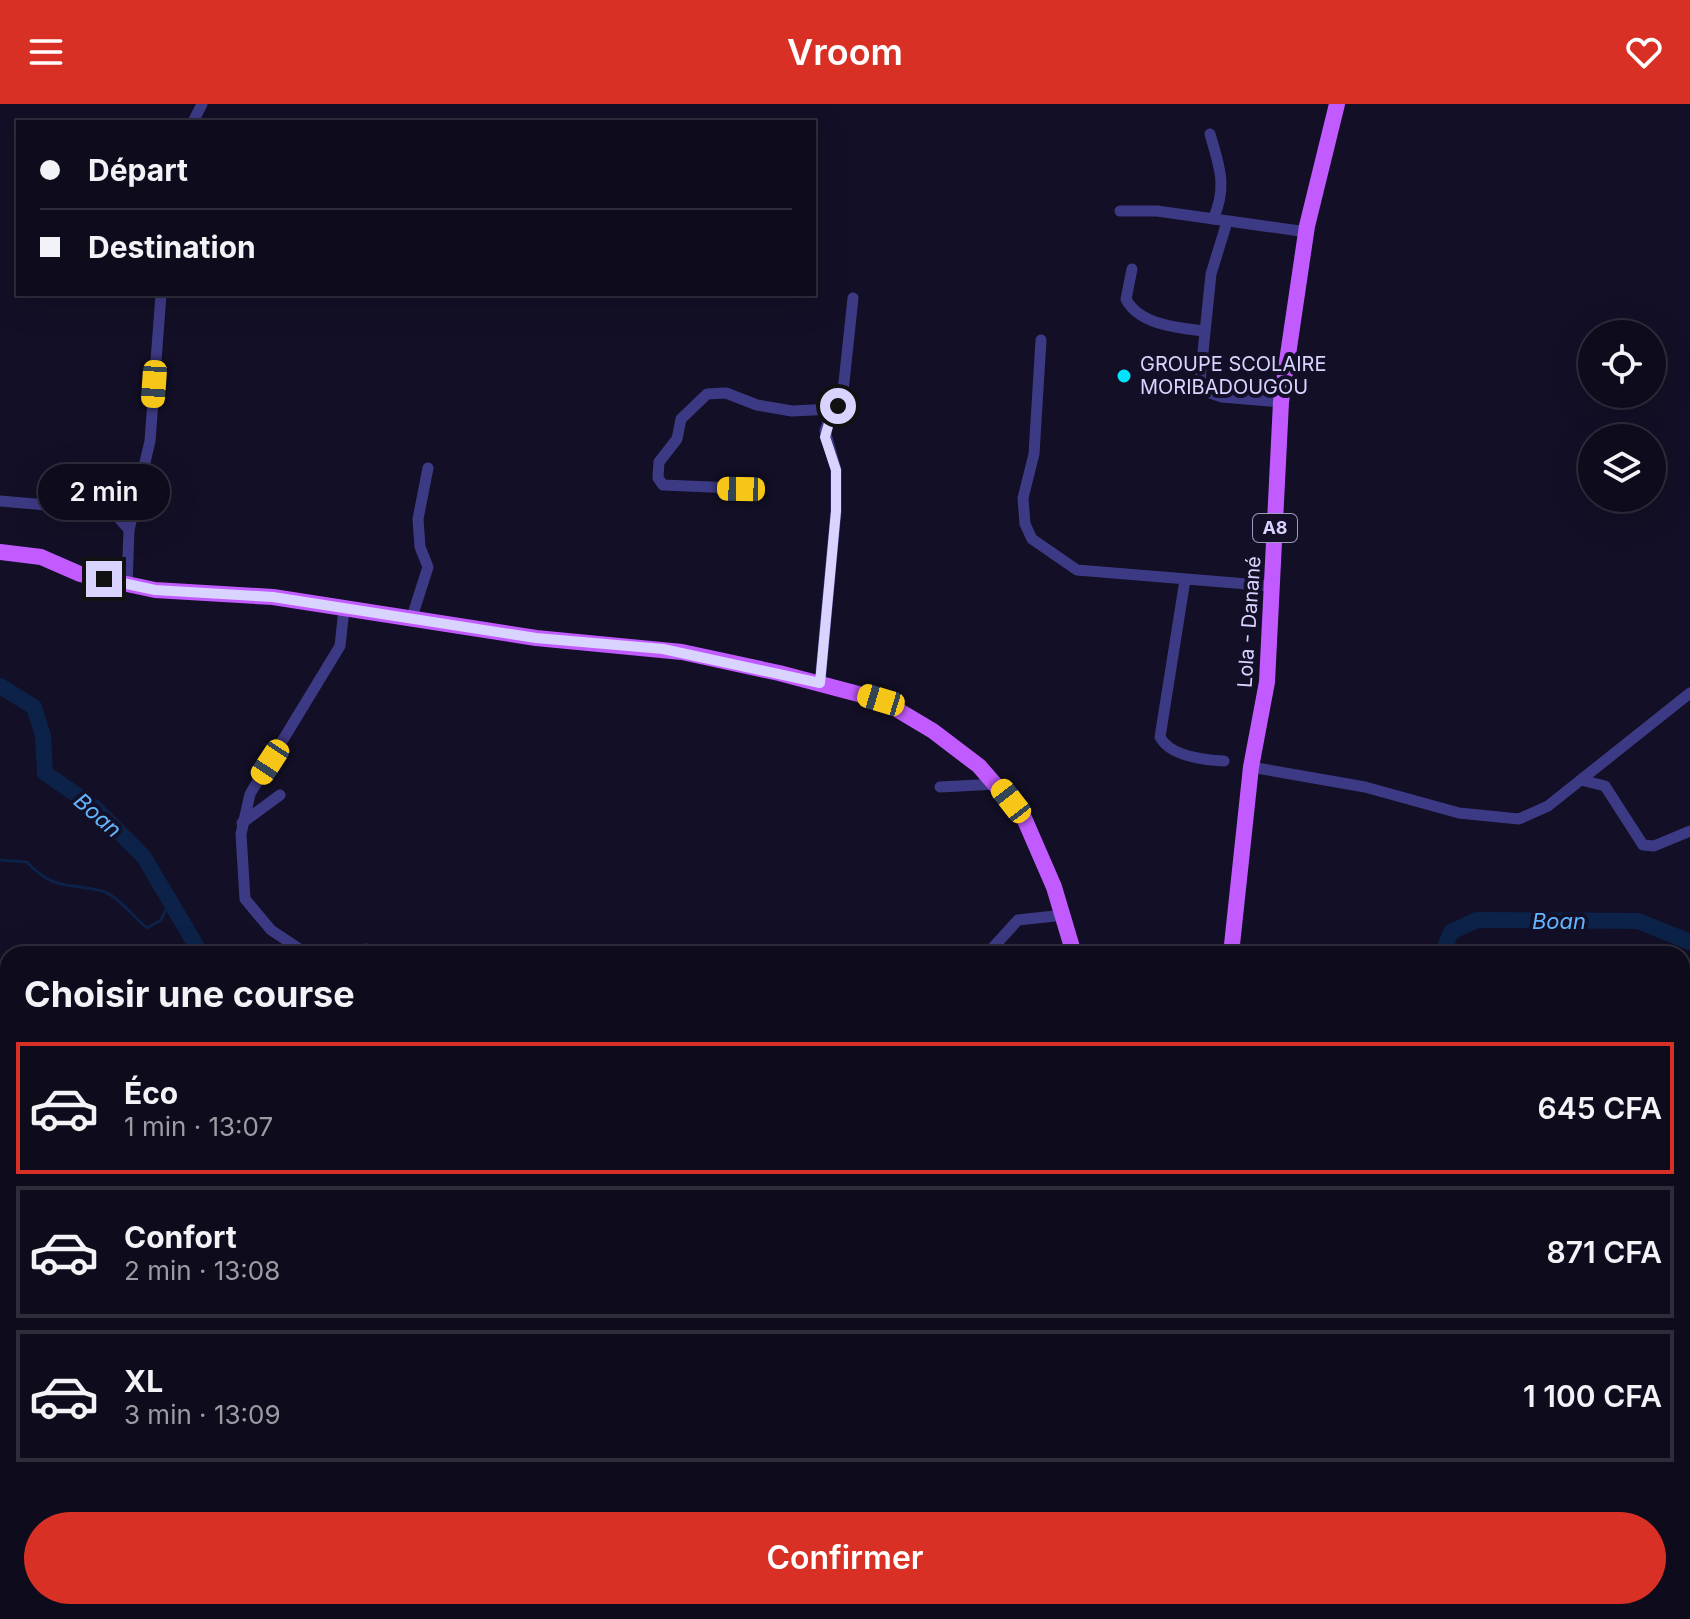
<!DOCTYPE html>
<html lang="fr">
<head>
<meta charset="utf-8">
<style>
  :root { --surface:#0e0b1c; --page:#1c1929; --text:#f1f3f6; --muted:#9b9ba3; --line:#2e2b3b; --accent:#d93025 }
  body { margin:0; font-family:Inter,sans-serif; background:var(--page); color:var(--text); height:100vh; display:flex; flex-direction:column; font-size:30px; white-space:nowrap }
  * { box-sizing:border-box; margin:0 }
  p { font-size:26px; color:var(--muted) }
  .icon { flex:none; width:44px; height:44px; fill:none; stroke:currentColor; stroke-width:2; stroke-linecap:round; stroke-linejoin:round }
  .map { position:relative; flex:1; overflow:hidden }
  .drawer { position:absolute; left:0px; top:842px; width:1690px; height:674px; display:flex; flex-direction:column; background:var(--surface); border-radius:24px 24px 0 0; box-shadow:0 8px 32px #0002,0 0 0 2px var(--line) }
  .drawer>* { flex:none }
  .hud { position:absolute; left:16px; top:16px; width:800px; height:176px; border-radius:0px; box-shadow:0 8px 32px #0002,0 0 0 2px var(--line); display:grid; align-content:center; height:176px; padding:0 24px; background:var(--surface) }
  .controls { position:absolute; left:1578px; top:216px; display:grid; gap:16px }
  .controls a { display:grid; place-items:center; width:88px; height:88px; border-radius:50%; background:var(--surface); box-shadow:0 8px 32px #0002,0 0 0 2px var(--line); font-size:40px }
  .end { position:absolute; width:36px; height:36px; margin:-18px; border:10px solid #d9d4ff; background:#111; box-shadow:0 0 0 4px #111 }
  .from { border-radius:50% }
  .bubble { position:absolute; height:56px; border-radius:28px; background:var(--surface); box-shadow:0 8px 32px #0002,0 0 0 2px var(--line); font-size:26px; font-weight:600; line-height:56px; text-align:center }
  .car { position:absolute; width:24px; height:48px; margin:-24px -12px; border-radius:10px; box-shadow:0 0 6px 2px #0007; background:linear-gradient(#f5c518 24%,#345 0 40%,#f5c518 0 76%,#345 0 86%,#f5c518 0) }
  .hud b { display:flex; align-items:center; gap:28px; height:76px; font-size:30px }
  .hud b+b { border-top:2px solid var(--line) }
  .hud i { width:20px; height:20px; background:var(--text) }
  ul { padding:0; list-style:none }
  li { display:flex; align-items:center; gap:24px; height:132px; margin:0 16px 12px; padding:0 8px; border:4px solid var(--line); border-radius:0px }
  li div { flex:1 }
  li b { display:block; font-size:30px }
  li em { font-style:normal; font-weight:600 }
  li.selected { border-color:var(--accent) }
  li>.icon { width:72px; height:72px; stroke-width:1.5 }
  h2 { padding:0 24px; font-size:36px; line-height:96px }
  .cta { display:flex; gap:16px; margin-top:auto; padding:16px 24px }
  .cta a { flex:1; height:92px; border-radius:48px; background:var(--accent); color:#fff; font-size:32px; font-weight:600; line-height:92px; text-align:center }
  header { display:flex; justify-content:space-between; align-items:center; height:104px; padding:0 24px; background:var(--accent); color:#fff; font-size:36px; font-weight:600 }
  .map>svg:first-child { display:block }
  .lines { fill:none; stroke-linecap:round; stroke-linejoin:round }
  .stream { stroke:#0c2248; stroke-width:3 }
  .river { stroke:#0c2248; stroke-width:16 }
  .minor { stroke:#3d3a85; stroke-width:11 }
  .primary { stroke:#c25bff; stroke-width:16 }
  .route { stroke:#d9d4ff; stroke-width:10 }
  .poi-dot { fill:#00e5ff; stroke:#130f26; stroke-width:3 }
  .labels { text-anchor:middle; stroke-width:8; stroke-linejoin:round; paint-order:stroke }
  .shield { fill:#130f26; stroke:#9e99be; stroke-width:2 }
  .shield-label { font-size:18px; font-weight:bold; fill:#d9d4ff }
  .poi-label { font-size:20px; fill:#d9d4ff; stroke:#130f26; text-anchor:start }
  .street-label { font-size:20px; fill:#d9d4ff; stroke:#130f26 }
  .water-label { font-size:22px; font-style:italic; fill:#62b6ff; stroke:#130f26 }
</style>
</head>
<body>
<header><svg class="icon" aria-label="menu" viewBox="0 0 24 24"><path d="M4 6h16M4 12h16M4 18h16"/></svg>Vroom<svg class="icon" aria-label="heart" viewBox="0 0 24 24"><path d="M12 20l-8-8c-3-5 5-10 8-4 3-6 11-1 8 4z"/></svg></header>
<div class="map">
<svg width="1690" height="1515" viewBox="0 0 1690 1515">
  <rect width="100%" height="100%" fill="#130f26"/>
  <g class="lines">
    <g class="stream">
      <path d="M0,756l27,2c25,28 42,21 75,29 15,4 33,27 45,37l14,-8 9,-19"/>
      <path d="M1223,1508l12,7"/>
      <path d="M1283,1515l17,-6 11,6"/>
    </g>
    <g class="river">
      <path d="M0,582l34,21 9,29 2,37 49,34 50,50 57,97"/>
      <path d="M1442,850l9,-22 26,-12 161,1 52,21"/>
    </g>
    <g class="minor">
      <path d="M193,18l9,-18"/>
      <path d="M1210,30c9,32 18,52 3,85"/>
      <path d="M1120,107h37l150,21"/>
      <path d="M1227,118l-16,52 -11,107 4,10 18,6 59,5"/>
      <path d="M1132,165l-6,30c13,26 53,29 78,32"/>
      <path d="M1041,236l-7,114 -11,44 2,26 7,15 45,31 195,16"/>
      <path d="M758,385l-95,-4 -5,-7 1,-16 18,-23 4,-20 26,-25 19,-1 31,12 35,6 41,-2"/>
      <path d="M0,397l104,9 12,5 13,15"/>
      <path d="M1185,476l-25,157c10,19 44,23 64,24"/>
      <path d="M127,481l2,-55 21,-89 11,-147"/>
      <path d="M411,516l17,-53 -8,-20 -2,-28 10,-51"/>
      <path d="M820,579l16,-172v-41l-11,-39 8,-22 9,-8 11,-103"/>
      <path d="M1251,663l114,20 94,26 60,6 29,-13 142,-113"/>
      <path d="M1581,676l24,6 38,59 11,1 36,-15"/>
      <path d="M940,683l57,-3"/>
      <path d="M242,719l38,-28"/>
      <path d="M640,847l6,3"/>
      <path d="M307,850l-36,-24 -26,-31 -4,-65 9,-40 90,-148 4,-37"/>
      <path d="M357,850l9,-5"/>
      <path d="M987,850l31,-34 46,-5"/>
      <path d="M0,993h8"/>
      <path d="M1682,1056l8,11"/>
      <path d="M1682,1093l8,-5"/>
      <path d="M0,1133h8"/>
      <path d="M1682,1192l8,-6"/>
      <path d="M0,1259l8,-5"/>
      <path d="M1682,1293l8,-6"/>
      <path d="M0,1369h8"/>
      <path d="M1682,1403l8,-5"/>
      <path d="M0,1454l8,1"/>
      <path d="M20,1508v7"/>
      <path d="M154,1508l1,7"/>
      <path d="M246,1508v7"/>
      <path d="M327,1508v7"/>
      <path d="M1539,1508l4,7"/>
      <path d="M566,1515l1,-7"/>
      <path d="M1329,1515l6,-7"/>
    </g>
    <g class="primary">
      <path d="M0,448l41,5 39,17 75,16 118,7 263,41 146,14 97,21 102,27 52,31 46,35 45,52 30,69 20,67"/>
      <path d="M1231,850l20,-187 16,-85 14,-280 26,-176 30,-122"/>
      <path d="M960,1515l4,-7"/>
    </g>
  </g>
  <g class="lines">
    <path class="route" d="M104,475l51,11 118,7 263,41 127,11 157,34 16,-172v-41l-11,-33 8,-28 5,-3"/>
  </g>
  <circle class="poi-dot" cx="1124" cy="272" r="8"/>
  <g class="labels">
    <rect class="shield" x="1253" y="410" width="44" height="28" rx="6"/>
    <g class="shield-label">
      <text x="1275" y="430">A8</text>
    </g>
    <g class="poi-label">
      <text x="1140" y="267">GROUPE SCOLAIRE<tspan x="1140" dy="23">MORIBADOUGOU</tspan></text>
    </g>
    <g class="street-label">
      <text transform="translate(1249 518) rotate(-86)" y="7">Lola - Danané</text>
    </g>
    <g class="water-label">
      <text transform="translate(98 711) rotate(41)" y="8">Boan</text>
      <text x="1559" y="825">Boan</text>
    </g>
  </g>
</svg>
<div class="controls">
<a><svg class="icon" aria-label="locate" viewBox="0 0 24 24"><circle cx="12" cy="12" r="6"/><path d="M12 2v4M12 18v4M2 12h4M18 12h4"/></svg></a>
<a><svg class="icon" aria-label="layers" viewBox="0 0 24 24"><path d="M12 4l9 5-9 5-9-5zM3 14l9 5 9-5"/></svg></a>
</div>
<i class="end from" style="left:838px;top:302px"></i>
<i class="end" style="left:104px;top:475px"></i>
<div class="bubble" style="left:38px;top:360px;width:132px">2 min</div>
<i class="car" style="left:154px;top:280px;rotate:184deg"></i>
<i class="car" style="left:741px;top:385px;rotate:271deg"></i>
<i class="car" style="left:881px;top:596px;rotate:287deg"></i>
<i class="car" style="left:270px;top:658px;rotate:213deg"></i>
<i class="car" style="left:1011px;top:697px;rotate:322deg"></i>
<div class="hud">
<b><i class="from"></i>Départ</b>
<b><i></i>Destination</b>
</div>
<section class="drawer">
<h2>Choisir une course</h2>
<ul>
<li class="selected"><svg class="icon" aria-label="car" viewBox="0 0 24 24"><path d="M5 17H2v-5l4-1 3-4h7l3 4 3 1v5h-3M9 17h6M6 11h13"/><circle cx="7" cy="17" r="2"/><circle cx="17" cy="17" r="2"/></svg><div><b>Éco</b><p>1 min · 13:07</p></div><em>645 CFA</em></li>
<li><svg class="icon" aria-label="car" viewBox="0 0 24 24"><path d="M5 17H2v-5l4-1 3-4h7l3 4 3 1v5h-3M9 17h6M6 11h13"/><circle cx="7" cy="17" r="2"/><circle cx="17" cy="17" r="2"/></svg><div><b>Confort</b><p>2 min · 13:08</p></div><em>871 CFA</em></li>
<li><svg class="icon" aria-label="car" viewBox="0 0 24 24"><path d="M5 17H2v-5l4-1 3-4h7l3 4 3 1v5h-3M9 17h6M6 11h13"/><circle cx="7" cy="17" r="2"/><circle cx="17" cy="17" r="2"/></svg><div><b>XL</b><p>3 min · 13:09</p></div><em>1 100 CFA</em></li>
</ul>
<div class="cta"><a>Confirmer</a></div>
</section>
</div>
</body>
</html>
